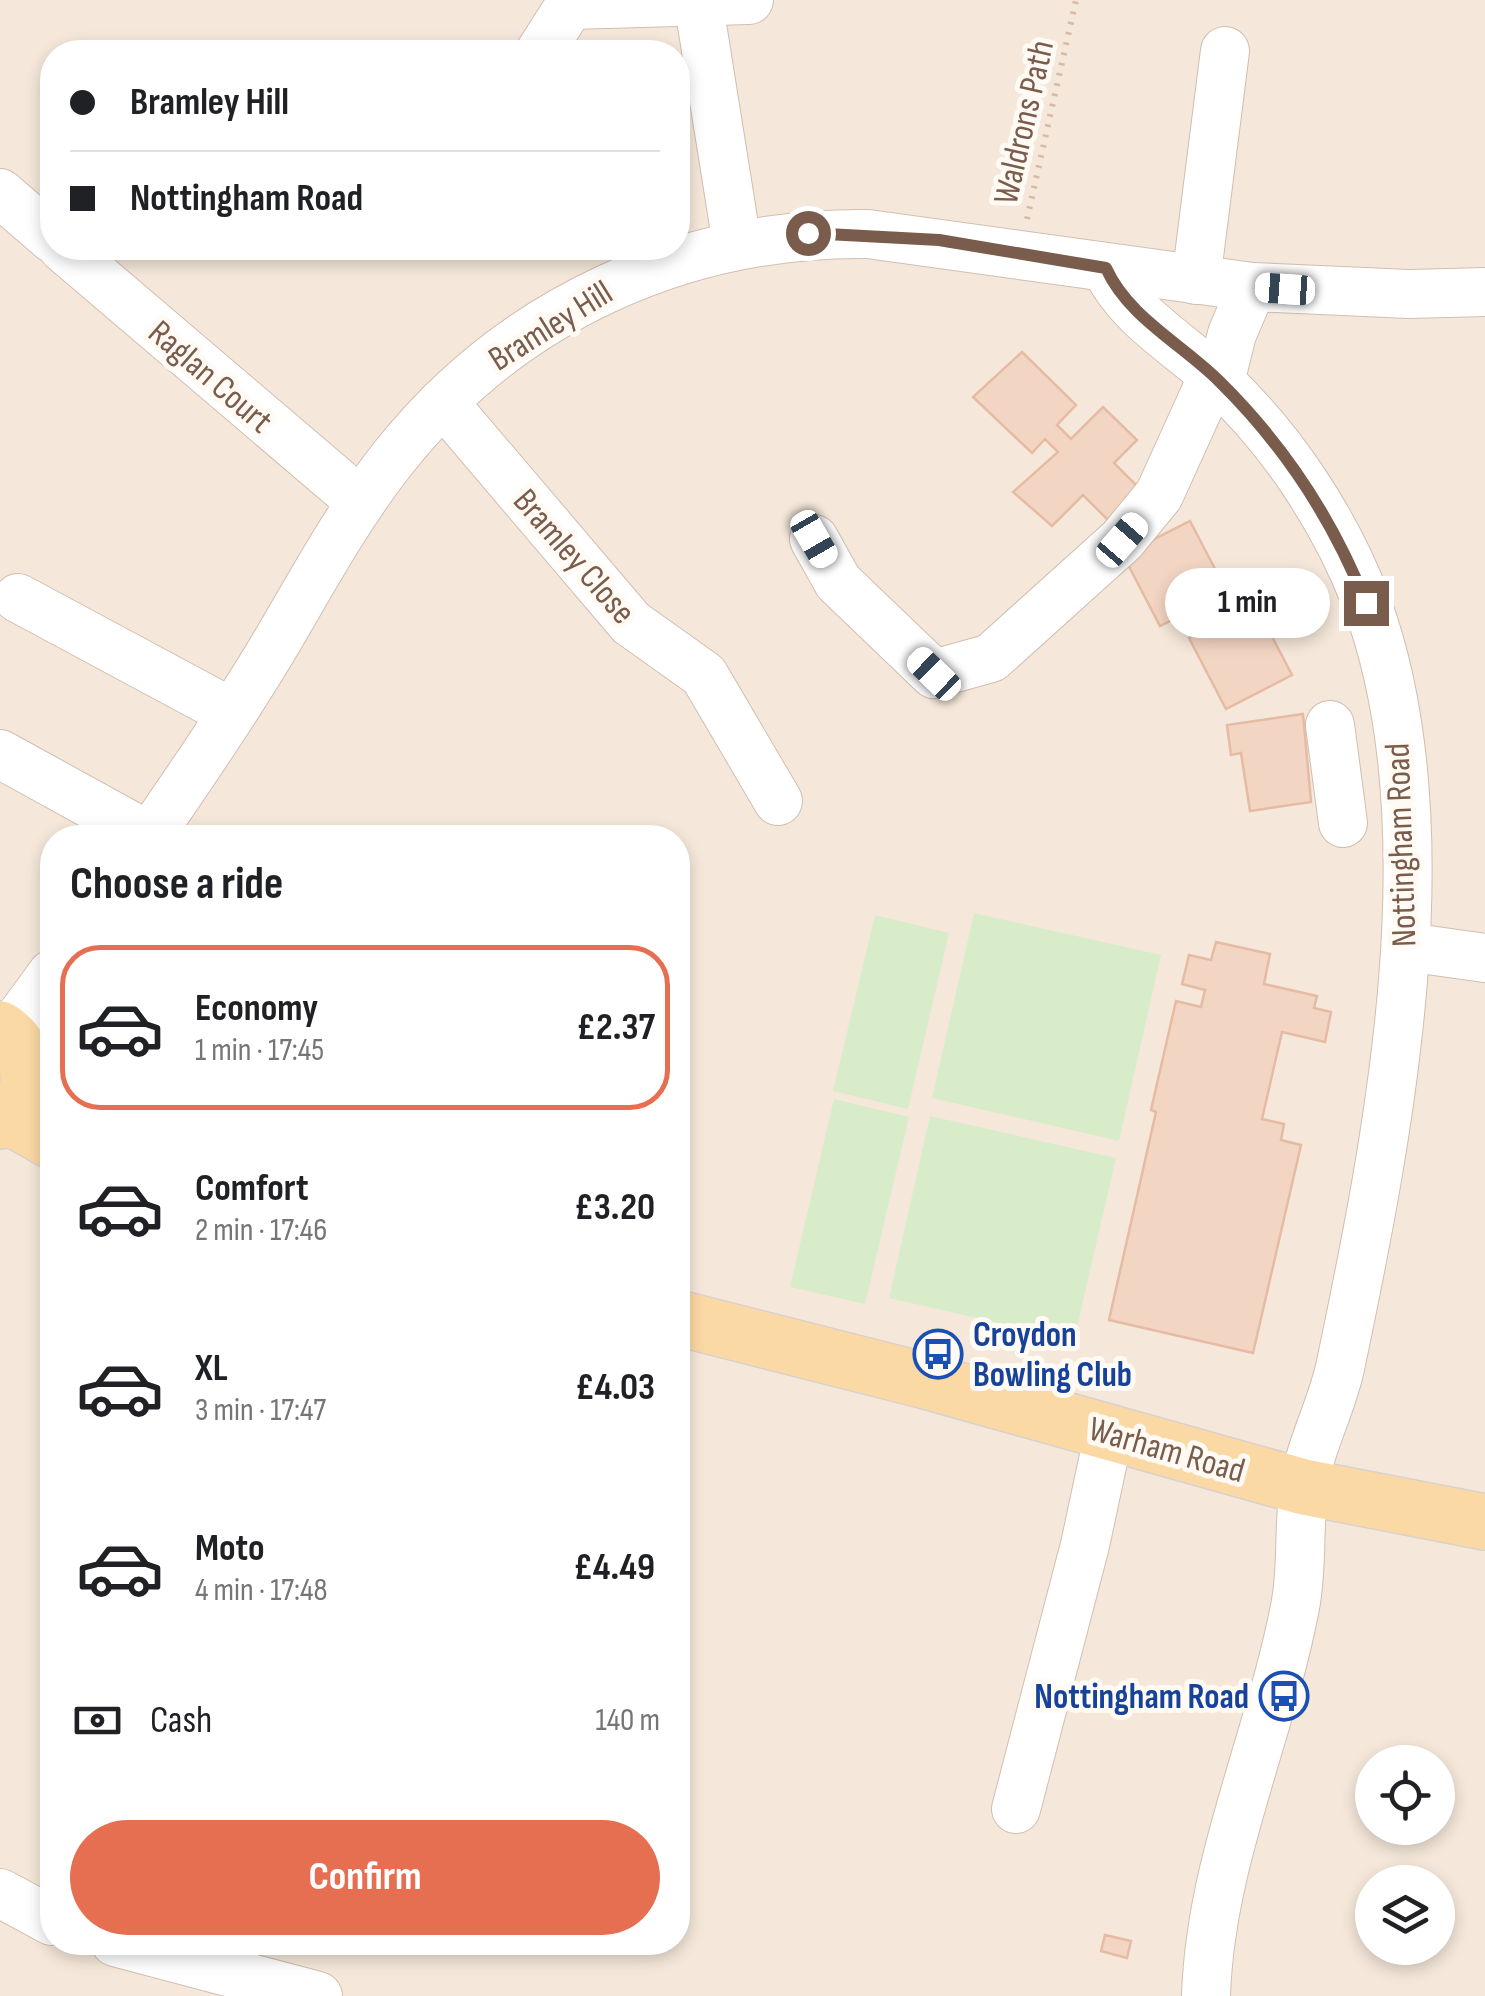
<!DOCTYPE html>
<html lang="en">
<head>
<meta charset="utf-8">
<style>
  :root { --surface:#fff; --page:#f2f2f2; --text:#202124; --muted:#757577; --line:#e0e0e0; --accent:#e76f51 }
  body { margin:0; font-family:"Sofia Sans Condensed",sans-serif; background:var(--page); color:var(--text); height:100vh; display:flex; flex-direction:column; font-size:38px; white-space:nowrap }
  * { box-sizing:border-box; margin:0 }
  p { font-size:32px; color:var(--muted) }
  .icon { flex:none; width:55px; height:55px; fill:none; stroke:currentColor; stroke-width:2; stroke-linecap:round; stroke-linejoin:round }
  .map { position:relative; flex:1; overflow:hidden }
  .sheet { position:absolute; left:40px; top:825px; width:650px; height:1130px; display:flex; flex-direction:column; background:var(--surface); border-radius:40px; box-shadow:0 5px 15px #0003 }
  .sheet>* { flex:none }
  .banner { position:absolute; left:40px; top:40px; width:650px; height:220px; border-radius:40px; box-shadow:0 5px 15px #0003; display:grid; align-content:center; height:220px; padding:0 30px; background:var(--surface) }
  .tools { position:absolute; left:1355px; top:1745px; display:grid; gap:20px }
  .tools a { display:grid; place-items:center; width:100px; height:100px; border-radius:50%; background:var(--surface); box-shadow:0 5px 15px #0003; font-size:50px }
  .end { position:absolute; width:45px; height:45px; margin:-22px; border:12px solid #7a5c4d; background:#fff; box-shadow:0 0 0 5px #fff }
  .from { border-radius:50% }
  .bubble { position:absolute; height:70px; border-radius:35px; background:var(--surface); box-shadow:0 5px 15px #0003; font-size:32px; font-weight:700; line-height:70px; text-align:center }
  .car { position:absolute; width:30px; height:60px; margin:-30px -15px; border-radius:12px; box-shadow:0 0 8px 2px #0007; background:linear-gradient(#fff 24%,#345 0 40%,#fff 0 76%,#345 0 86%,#fff 0) }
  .banner b { display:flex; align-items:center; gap:35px; height:95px; font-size:38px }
  .banner b+b { border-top:2px solid var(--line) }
  .banner i { width:25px; height:25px; background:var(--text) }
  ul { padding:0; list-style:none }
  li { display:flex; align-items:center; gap:30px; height:165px; margin:0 20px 15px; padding:0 10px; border:5px solid transparent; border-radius:40px }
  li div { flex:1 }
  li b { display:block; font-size:38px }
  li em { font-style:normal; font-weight:700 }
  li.on { border-color:var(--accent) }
  li>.icon { width:90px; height:90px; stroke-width:1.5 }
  h2 { padding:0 30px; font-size:45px; line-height:120px }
  .pay { display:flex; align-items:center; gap:25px; height:110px; padding:0 30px; font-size:38px }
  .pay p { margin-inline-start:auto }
  .primary-button { display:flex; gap:20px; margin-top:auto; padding:20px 30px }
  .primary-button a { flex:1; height:115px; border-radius:60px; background:var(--accent); color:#fff; font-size:40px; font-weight:700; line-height:115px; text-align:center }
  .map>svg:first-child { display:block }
  .residential { fill:#f5e8da; fill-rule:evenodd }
  .green { fill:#d8ecc9 }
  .building { fill:#f3d5c3; stroke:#e6bba3; stroke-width:2.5 }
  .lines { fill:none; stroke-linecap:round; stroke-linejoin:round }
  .minor-casing { stroke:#d1beb0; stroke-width:50 }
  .major-casing { stroke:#dad1cd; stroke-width:58 }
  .path { stroke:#d9b8a5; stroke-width:6; stroke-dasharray:2.5 8; stroke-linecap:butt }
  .minor { stroke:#fff; stroke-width:48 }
  .major { stroke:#fbd9a5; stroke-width:55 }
  .route { stroke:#7a5c4d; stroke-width:12 }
  .labels { text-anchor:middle; stroke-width:10; stroke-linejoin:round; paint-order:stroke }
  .street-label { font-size:35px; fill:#7a5c4d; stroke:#fffaf3 }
  .transit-label { font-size:35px; font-weight:bold; fill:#164399; stroke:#fffaf3; text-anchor:start }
</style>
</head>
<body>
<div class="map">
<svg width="1485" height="1996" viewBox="0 0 1485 1996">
  <rect width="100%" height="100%" fill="#fdf6ec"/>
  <path class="residential" d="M0,0h1485v1996h-1485zM52,52h626v196h-626zM52,838h626v1104h-626zM1372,1762h66v66h-66zM1372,1882h66v66h-66z"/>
  <g class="green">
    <path d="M974,913l187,42 -42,186 -187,-43z"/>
    <path d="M875,915l74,18 -41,176 -75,-18z"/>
    <path d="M834,1099l75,18 -44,187 -75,-17z"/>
    <path d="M930,1116l186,42 -42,182 -185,-42z"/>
  </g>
  <g class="building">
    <path d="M1022,352l54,53 -19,20 14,14 32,-32 34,33 -23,23 27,27 -31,32 -27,-27 -31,31 -39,-34 45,-40 -13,-13 -13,14 -59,-56z"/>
    <path d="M1190,521l37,71 -67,34 -37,-71z"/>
    <path d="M1255,604l37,71 -66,34 -37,-71z"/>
    <path d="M1303,714l8,88 -61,9 -9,-58 -10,2 -4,-30z"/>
    <path d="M1216,942l54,12 -6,30 53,12 -3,12 17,4 -6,30 -43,-10 -20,87 22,5 -3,16 20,5 -48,208 -144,-33 47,-208 -5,-2 25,-109 25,6 4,-17 -23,-6 7,-29 22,5z"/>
    <path d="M1105,1935l26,6 -4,17 -26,-7z"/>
  </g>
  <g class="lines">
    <g class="minor-casing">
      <g id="minor">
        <path d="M698,0l39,244"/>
        <path d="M540,52l30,-47 179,-5"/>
        <path d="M0,193l52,45"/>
        <path d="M63,248l298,254"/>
        <path d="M1106,268c22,47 73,76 111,111 64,59 118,141 149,222 84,224 23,533 -25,762 -8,42 -31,81 -37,124 -6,40 -1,81 -9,120 -25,130 -85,256 -89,389"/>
        <path d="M1196,280l29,-229"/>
        <path d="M1220,382l12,-48 20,-47"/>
        <path d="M443,402l188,221 73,52 74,126"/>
        <path d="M814,539l24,43 96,92 57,-16 131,-118 37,-45 54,-119"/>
        <path d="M18,598l214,115"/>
        <path d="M1330,725l13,98"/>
        <path d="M0,754l149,82"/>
        <path d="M148,838c43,-62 86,-125 125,-190 38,-64 74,-132 121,-191 117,-147 288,-225 474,-223l384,53 157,7 76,-2"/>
        <path d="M1407,947l78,11"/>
        <path d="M4,1030l15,-11 33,-45"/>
        <path d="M1016,1809l69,-264 24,-112"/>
        <path d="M0,1893l52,28"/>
        <path d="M115,1942l203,54"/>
      </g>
    </g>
    <g class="major-casing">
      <g id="major">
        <path d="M0,1029c34,21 41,74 0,92"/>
        <path d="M10,1117l42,24"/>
        <path d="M678,1318l248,63 378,106 181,35"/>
      </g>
    </g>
    <path class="path" d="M1027,219l49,-219"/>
    <use href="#minor" class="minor"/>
    <use href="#major" class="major"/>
  </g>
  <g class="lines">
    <path class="route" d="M808,233l131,7 167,28c22,49 76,76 113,113 64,63 114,139 147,222"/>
  </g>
  <defs>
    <g id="bus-ring" transform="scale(2.5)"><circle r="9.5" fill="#fffaf3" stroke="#1a4fb4" stroke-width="1.5"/><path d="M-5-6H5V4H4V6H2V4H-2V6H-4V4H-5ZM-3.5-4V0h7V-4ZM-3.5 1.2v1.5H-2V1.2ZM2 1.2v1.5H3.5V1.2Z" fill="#1a4fb4"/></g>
  </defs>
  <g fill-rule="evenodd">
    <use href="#bus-ring" x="938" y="1354"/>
    <use href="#bus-ring" x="1284" y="1696"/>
  </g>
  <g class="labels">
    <g class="street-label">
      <text transform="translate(1023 122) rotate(-77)" y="12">Waldrons Path</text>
      <text transform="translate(550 325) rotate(-32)" y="12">Bramley Hill</text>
      <text transform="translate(211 376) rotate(41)" y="12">Raglan Court</text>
      <text transform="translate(575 556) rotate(49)" y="12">Bramley Close</text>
      <text transform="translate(1400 845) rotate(-92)" y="12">Nottingham Road</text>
      <text transform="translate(1167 1449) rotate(16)" y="12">Warham Road</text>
    </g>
    <g class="transit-label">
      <text x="973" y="1346">Croydon<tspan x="973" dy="40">Bowling Club</tspan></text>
      <text x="1249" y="1708" text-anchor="end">Nottingham Road</text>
    </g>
  </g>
</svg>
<div class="tools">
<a><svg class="icon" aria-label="locate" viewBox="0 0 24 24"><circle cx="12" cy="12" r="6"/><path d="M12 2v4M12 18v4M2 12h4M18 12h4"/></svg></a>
<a><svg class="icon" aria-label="layers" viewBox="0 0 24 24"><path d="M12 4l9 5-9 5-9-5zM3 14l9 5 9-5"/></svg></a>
</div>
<i class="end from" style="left:808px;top:233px"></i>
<i class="end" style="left:1366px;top:603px"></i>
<div class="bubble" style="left:1165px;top:568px;width:165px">1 min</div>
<i class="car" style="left:1285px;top:289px;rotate:274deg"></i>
<i class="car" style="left:814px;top:539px;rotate:150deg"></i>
<i class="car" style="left:1122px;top:540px;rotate:41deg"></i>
<i class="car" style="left:934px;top:674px;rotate:314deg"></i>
<div class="banner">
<b><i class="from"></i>Bramley Hill</b>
<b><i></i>Nottingham Road</b>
</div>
<section class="sheet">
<h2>Choose a ride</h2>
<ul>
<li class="on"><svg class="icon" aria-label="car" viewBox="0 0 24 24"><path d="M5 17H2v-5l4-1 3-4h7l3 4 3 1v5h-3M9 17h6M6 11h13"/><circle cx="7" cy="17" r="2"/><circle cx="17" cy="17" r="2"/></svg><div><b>Economy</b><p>1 min · 17:45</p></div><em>£2.37</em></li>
<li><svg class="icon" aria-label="car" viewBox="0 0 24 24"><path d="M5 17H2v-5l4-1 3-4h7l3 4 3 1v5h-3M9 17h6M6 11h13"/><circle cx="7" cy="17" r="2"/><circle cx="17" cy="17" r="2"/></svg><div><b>Comfort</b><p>2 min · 17:46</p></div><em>£3.20</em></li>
<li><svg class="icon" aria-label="car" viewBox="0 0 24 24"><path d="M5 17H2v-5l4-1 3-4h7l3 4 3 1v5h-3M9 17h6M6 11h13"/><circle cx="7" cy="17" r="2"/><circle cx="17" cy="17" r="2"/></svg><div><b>XL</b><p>3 min · 17:47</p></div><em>£4.03</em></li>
<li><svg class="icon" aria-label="car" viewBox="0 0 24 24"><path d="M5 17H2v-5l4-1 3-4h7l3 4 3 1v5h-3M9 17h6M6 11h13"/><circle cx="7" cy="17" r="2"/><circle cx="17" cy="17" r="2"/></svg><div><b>Moto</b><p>4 min · 17:48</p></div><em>£4.49</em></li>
</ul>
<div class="pay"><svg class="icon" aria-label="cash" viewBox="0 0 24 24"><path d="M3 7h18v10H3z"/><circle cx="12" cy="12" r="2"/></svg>Cash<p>140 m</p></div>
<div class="primary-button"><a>Confirm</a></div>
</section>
</div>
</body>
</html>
